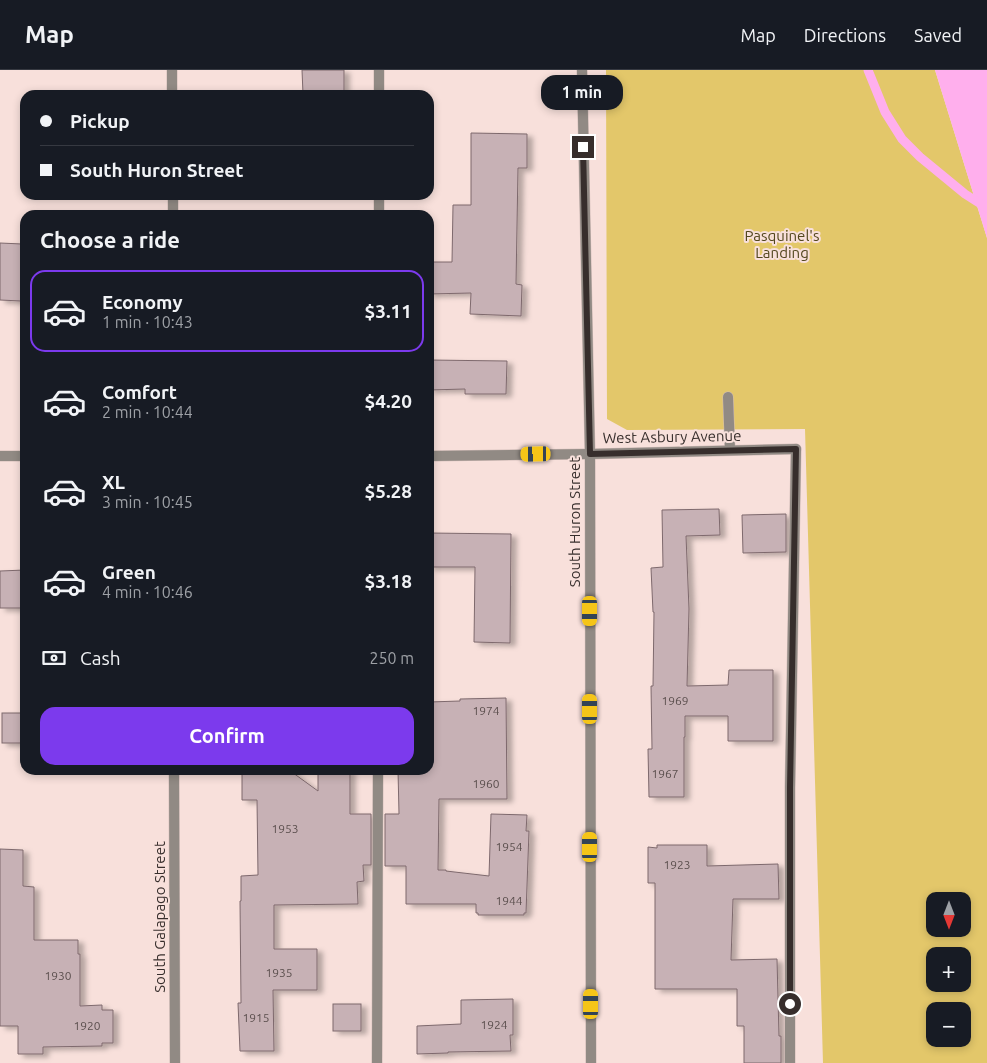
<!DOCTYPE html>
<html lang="en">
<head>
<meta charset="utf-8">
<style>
  :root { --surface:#171b24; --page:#242831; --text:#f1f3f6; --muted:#9ea1a6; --line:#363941; --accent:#7c3aed }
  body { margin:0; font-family:Ubuntu,sans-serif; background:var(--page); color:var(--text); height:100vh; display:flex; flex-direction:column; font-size:19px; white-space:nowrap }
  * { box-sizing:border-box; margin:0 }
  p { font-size:16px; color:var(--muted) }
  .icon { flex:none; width:28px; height:28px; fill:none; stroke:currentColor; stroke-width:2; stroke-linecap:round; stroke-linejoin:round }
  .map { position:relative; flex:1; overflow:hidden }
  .details { position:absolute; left:20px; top:140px; width:414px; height:565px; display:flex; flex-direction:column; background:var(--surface); border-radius:15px; box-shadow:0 2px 8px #0003 }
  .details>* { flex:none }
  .guide { position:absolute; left:20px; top:20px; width:414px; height:110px; border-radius:15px; box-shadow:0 2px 8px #0003; display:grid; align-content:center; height:110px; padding:0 20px; background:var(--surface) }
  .needle { width:32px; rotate:180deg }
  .tools { position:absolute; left:926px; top:822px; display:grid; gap:10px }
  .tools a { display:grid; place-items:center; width:45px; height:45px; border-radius:10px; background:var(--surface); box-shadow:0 2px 8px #0003; font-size:25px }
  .end { position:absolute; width:22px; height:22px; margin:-11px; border:6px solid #372e2c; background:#fff; box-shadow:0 0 0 2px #fff }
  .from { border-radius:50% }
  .bubble { position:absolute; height:35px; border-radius:15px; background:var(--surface); box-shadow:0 2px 8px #0003; font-size:16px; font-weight:700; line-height:35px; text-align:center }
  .car { position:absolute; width:15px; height:30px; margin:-15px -8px; border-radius:6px; box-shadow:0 0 4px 1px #0007; background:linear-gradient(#f5c518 24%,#345 0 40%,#f5c518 0 76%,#345 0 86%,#f5c518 0) }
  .guide b { display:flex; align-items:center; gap:18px; height:48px; font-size:19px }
  .guide b+b { border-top:1px solid var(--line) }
  .guide i { width:12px; height:12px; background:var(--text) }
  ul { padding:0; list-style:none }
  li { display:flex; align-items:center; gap:15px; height:82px; margin:0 10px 8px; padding:0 10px; border:2px solid transparent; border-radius:15px }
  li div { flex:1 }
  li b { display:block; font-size:19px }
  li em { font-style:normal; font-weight:700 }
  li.current { border-color:var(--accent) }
  li>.icon { width:45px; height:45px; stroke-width:1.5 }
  h2 { padding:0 20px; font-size:22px; line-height:60px }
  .pay { display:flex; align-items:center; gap:12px; height:55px; padding:0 20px; font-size:19px }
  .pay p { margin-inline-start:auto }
  .button { display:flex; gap:10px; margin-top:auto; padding:10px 20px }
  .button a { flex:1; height:58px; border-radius:15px; background:var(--accent); color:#fff; font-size:20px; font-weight:700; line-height:58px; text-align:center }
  header { display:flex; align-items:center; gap:30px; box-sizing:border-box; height:70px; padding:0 25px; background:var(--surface); border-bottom:1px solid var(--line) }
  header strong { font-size:24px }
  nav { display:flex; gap:28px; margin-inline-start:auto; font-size:18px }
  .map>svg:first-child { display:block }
  .green { fill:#e3c76a; fill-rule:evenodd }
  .water { fill:#ffafed }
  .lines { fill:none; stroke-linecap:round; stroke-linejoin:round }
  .stream { stroke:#ffafed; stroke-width:9 }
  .building { fill:#c7b1b5; stroke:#7e696d; filter:url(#shadow) }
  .lane-casing { stroke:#d1bcb8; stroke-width:11 }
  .street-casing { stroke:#d1bcb8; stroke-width:11 }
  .lane { stroke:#918a84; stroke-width:10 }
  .street { stroke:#918a84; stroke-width:10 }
  .route { stroke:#372e2c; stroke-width:6 }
  .labels { text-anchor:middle; stroke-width:4; stroke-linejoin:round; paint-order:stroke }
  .number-label { font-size:12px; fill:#5b4f4e }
  .park-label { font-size:15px; fill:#52461d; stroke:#f8e0db }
  .street-label { font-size:15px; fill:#372e2c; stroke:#f8e0db }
</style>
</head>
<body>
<header>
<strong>Map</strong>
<nav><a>Map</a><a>Directions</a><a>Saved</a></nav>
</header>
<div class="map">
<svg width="987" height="993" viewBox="0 0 987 993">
  <defs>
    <filter id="shadow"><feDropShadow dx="5.5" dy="3" stdDeviation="2.5" flood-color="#0004"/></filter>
  </defs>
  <rect width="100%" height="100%" fill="#f8e0db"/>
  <path class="green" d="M606,0h329l52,168v825h-164l-18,-634 -178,1 -20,-11zM935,831h27v28h-27zM935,886h27v28h-27zM935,941h27v28h-27z"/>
  <path class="water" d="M935,0h52v168z"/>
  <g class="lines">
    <path class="stream" d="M868,0l17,42 17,27 18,18 45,37 22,14"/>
  </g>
  <g class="building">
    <path d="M302,0h42v23l-41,1z"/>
    <path d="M471,63l56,1v34h-9l-2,116 6,1 -1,31 -51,-2 1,-21 -42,1v-32h23l1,-57h18z"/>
    <path d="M0,173l22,1 -1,57 -21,-1z"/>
    <path d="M429,290l78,1 -1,33h-41v-5l-36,1z"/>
    <path d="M719,439l1,26 -34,1 3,73 -2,77 41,-1 1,-15h44v71h-45v-25h-43v21h-1v60h-35l-1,-48h4l-1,-63h2l1,-74h-1l-2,-44 12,-1 -1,-57z"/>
    <path d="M786,444v38l-43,1 -1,-38z"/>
    <path d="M429,463l82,1 -1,109 -36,-1 1,-75h-46z"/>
    <path d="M25,500v38h-25v-37z"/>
    <path d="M506,628l1,101h-68l-1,71h8v1l43,5 2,-62 36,1 -1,16h3l-3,82h-2v2h-46v-2h-2v-9h-70v-38h-21v-52h14l-1,-44h31v-68l31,-1v-2z"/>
    <rect x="2" y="643" width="23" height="30"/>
    <path d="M242,700h47l29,21v-21h32v44h21v51h-8l1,16 -7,1 1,22 -84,1v44h43v41h-44l1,61h-34l-2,-48h3l-1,-102h1v-25l17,-1 -1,-75h-15z"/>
    <path d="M657,775h50v21l71,-2 1,35h-46l-2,61 46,-1 2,77h2v27h-37v-37h-7v-37h-82v-106h-7v-36l9,1z"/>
    <path d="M0,779l23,1v36l11,1v53h44v14h2v52l22,-1v5h11v33h-11v3l-59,1v7h-25v-28h-18z"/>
    <path d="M513,929v36h-3l1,16 -63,1v1l-31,1v-28l44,-2v-24z"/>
    <rect x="333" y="934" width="28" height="27"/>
  </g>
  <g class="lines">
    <g class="lane-casing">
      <g id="lane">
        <path d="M379,25v-25"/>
        <path d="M379,145v-20"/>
        <path d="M728,327l2,53"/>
        <path d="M377,993l1,-293"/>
        <path d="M790,993v-275l6,-339"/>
      </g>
    </g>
    <g class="street-casing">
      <g id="street">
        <path d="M172,0v25"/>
        <path d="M582,0l8,384 1,609"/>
        <path d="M173,125v20"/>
        <path d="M0,386h25"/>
        <path d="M429,386l161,-2 206,-5"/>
        <path d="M174,700l1,293"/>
      </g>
    </g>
    <use href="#lane" class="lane"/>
    <use href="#street" class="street"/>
  </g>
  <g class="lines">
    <path class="route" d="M583,77l7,307 206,-5 -6,339v216"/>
  </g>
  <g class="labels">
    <g class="number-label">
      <text x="675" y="635">1969</text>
      <text x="486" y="645">1974</text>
      <text x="665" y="708">1967</text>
      <text x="486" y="718">1960</text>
      <text x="285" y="763">1953</text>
      <text x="509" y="781">1954</text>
      <text x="677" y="799">1923</text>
      <text x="509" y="835">1944</text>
      <text x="279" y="907">1935</text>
      <text x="58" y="910">1930</text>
      <text x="256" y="952">1915</text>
      <text x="494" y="959">1924</text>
      <text x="87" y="960">1920</text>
    </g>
    <g class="park-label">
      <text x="782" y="171">Pasquinel's<tspan x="782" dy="17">Landing</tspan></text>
    </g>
    <g class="street-label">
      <text transform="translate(672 367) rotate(-1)" y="5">West Asbury Avenue</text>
      <text transform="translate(575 452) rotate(-90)" y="5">South Huron Street</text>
      <text transform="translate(160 847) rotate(-90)" y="5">South Galapago Street</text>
    </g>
  </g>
</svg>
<div class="tools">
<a><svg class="needle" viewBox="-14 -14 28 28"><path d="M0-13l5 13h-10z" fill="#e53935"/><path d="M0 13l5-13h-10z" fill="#9ea1a6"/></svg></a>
<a>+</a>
<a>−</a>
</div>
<i class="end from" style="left:790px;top:934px"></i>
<i class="end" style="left:583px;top:77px"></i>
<div class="bubble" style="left:541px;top:5px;width:82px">1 min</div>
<i class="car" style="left:536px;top:384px;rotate:269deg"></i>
<i class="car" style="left:590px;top:541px;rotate:180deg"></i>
<i class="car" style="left:590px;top:639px;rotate:0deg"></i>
<i class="car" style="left:590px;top:777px;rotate:0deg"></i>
<i class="car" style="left:591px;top:934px;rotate:0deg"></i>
<div class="guide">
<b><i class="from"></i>Pickup</b>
<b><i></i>South Huron Street</b>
</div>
<section class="details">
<h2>Choose a ride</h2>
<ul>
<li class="current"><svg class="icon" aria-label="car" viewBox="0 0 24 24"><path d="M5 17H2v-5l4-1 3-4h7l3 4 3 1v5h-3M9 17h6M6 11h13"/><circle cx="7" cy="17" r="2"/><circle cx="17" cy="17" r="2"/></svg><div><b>Economy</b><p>1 min · 10:43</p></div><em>$3.11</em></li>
<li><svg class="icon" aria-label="car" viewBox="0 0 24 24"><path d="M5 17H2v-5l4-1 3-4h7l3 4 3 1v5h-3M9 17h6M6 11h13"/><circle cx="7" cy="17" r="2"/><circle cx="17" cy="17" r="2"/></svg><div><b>Comfort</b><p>2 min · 10:44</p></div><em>$4.20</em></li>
<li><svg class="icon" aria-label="car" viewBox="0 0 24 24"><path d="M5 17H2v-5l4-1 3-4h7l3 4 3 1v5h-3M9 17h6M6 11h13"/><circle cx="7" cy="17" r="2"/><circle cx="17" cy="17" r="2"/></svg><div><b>XL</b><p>3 min · 10:45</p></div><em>$5.28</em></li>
<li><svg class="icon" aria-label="car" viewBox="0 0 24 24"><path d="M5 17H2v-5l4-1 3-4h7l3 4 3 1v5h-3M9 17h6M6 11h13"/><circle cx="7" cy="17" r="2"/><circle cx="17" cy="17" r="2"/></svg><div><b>Green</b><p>4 min · 10:46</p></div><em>$3.18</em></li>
</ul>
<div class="pay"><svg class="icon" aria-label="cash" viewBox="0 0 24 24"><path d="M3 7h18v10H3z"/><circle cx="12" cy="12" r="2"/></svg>Cash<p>250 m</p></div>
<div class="button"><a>Confirm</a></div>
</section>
</div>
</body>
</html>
